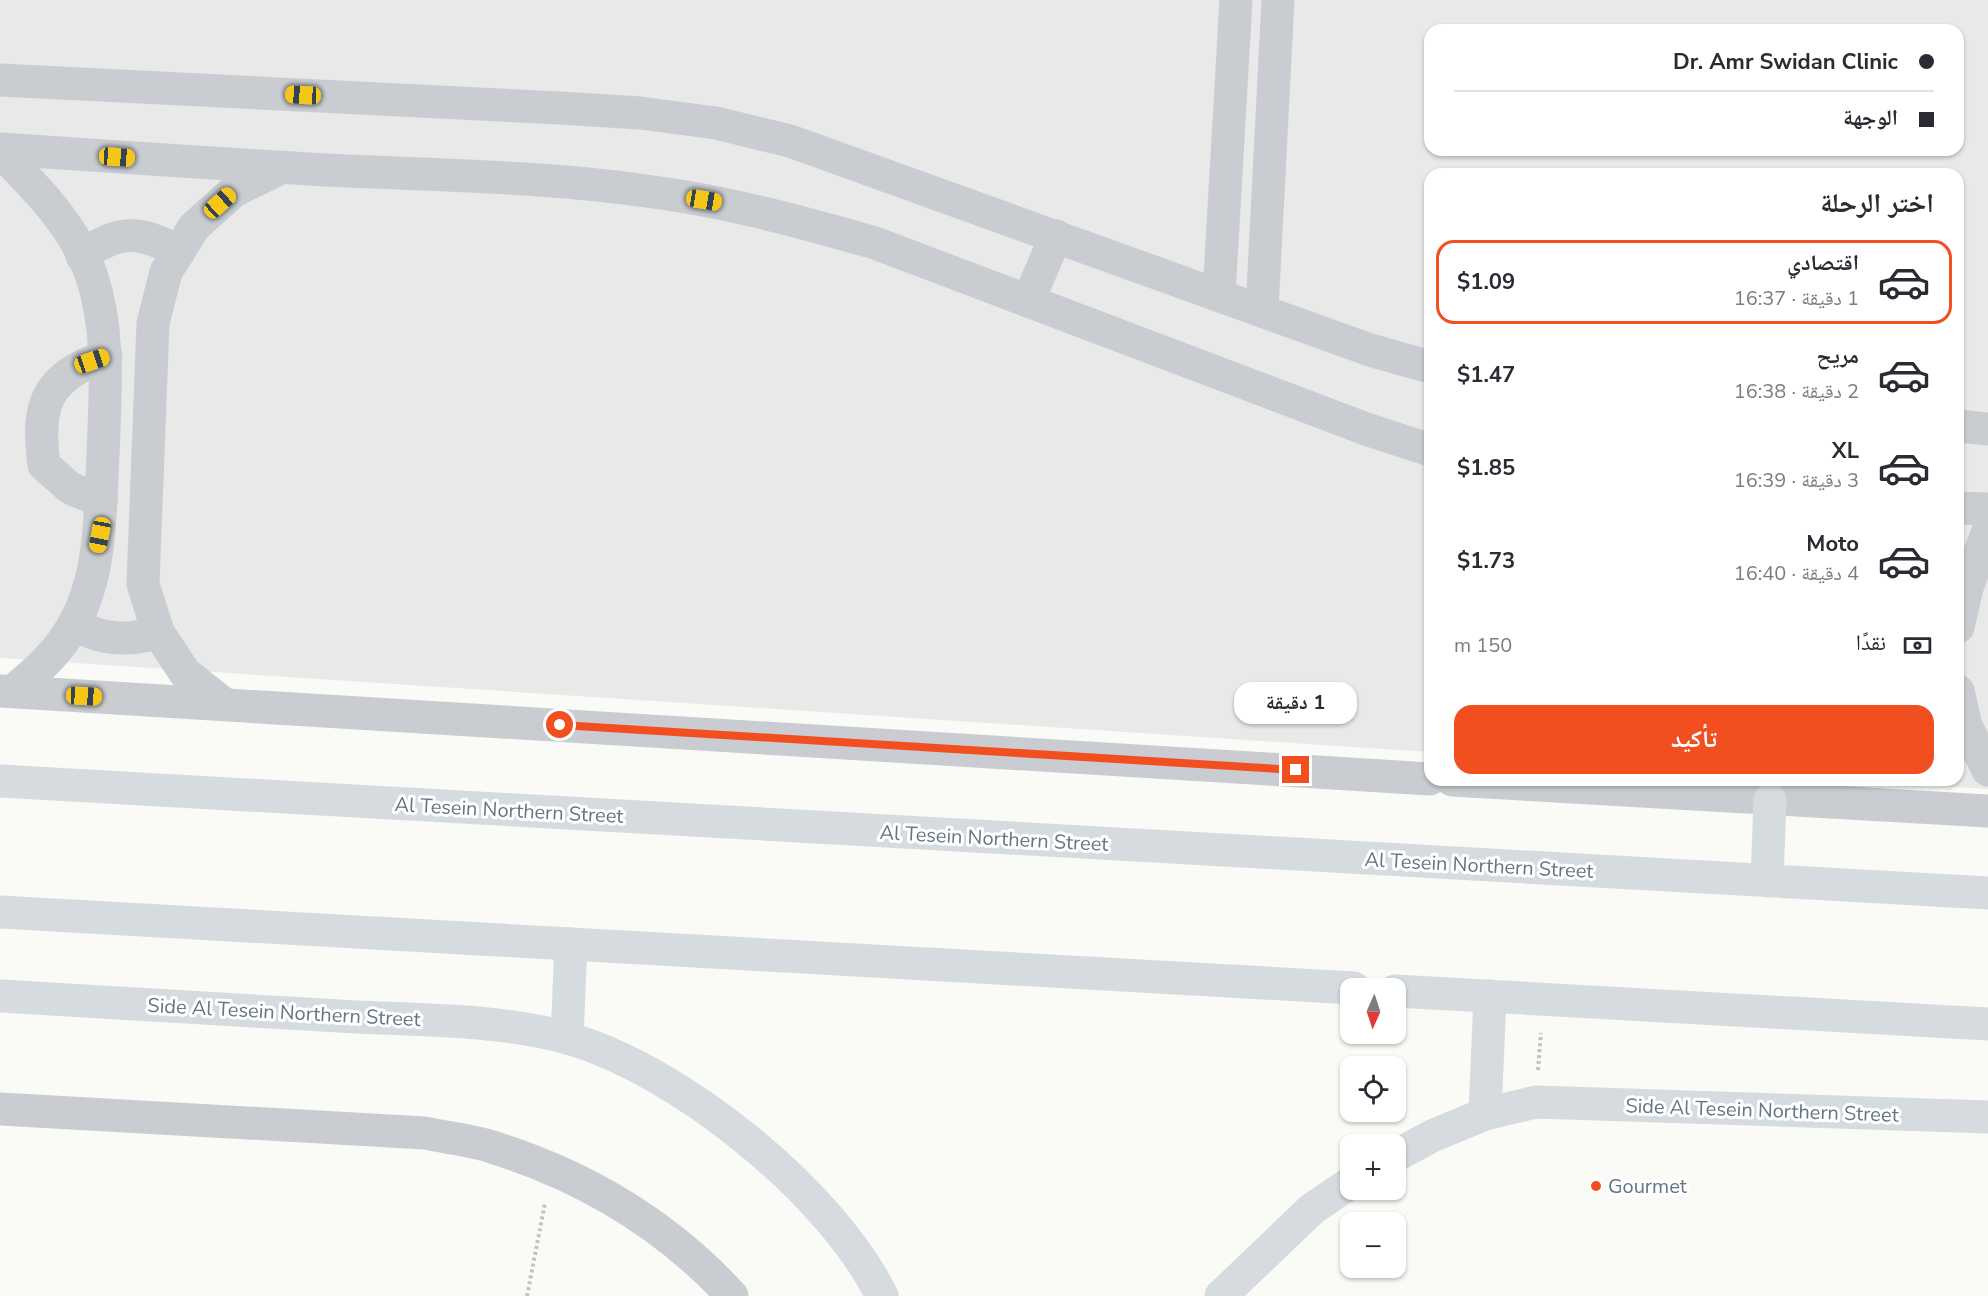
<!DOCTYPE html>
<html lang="ar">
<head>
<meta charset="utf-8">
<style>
  :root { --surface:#fff; --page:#f7f7f7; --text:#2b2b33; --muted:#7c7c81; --line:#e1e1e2; --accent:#f14f20 }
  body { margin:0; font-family:"Nunito Sans","Noto Naskh Arabic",sans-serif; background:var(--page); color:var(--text); direction:rtl; height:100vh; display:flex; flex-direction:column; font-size:22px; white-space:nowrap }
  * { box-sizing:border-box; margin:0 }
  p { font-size:20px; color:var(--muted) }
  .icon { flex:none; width:33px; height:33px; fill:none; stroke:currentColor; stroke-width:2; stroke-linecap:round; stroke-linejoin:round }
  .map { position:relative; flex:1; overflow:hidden; direction:ltr }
  .sheet { position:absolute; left:1424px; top:168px; width:540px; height:618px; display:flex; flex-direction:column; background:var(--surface); border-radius:18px; box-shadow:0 2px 4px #0004; direction:rtl }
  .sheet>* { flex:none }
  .hud { position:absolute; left:1424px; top:24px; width:540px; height:132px; border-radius:18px; box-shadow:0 2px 4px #0004; direction:rtl; display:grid; align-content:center; height:132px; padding:0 30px; background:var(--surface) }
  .needle { width:39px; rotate:183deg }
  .fabs { position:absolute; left:1340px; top:978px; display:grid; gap:12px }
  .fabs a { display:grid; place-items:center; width:66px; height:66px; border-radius:12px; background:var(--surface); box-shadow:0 2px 4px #0004; font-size:30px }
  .end { position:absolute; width:27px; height:27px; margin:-14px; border:8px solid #f14f20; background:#fff; box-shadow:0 0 0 3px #fff }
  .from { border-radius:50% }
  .bubble { position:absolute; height:42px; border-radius:18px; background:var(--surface); box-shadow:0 2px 4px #0004; font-size:20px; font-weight:700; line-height:42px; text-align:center; direction:rtl }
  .car { position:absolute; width:18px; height:36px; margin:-18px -9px; border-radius:8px; box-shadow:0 0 4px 2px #0007; background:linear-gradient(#f5c518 24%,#345 0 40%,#f5c518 0 76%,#345 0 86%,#f5c518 0) }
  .hud b { display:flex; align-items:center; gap:21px; height:57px; font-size:22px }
  .hud b+b { border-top:2px solid var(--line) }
  .hud i { width:15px; height:15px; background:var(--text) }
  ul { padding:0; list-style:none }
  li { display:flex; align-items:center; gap:18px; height:84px; margin:0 12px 9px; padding:0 18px; border:3px solid transparent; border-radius:18px }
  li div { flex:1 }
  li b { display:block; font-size:22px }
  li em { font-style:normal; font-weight:700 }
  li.selected { border-color:var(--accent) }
  li>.icon { width:54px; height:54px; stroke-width:1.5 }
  h2 { padding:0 30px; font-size:27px; line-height:72px }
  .pay { display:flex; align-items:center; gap:15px; height:66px; padding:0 30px; font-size:22px }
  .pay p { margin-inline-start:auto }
  .cta { display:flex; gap:12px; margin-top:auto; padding:12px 30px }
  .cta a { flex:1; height:69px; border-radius:18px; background:var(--accent); color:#fff; font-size:24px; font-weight:700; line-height:69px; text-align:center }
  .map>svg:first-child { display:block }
  .built { fill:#e8e9e8; fill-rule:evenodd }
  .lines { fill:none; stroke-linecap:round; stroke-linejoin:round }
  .path { stroke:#c0c3c5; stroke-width:4; stroke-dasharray:3 3; stroke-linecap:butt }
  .minor { stroke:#c9cdd1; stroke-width:33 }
  .major { stroke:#d6dbdf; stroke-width:33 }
  .route { stroke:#f14f20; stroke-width:8 }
  .poi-dot { fill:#f14f20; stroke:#fff; stroke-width:2 }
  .labels { text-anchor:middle; stroke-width:6; stroke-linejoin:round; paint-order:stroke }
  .street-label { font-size:20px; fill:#627685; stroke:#fff }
  .poi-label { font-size:20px; fill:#627685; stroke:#fff; text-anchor:start }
</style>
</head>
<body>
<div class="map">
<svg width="1988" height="1296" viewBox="0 0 1988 1296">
  <rect width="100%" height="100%" fill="#fafaf7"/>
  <path class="built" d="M0,0h1988v789l-139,-9h109v-606h-528l-1,578 -1429,-94zM1430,30h528v120h-528z"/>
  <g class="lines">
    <g class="path">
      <path d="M1538,1070l3,-37"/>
      <path d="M527,1296l18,-93"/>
    </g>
    <g class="minor">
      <path d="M0,80l560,28 80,5 76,10 74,18 580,209 60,17"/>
      <path d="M0,149c108,7 217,15 325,21 107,5 215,6 321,21 78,10 153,30 229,52l491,186 64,21"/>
      <path d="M0,151c35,36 74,74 91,123 20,59 14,120 12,181 -3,57 -1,118 -29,169 -15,28 -37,47 -61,67"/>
      <path d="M82,256c36,-27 58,-26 97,-4"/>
      <path d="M1219,295l17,-295"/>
      <path d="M1028,301l28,-65"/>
      <path d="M1262,310l16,-310"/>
      <path d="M1958,426l30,3"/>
      <path d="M101,501l-31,-13 -26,-23c-8,-61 2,-88 62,-109"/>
      <path d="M1958,508l30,1"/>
      <path d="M74,624c27,16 54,18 84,8"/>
      <path d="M1958,627l9,-39 21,-58"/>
      <path d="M0,691l1430,88"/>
      <path d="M1958,691l8,35 22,44"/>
      <path d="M224,704l-39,-31 -27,-41 -15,-48 10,-261 13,-51 28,-45 40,-36 47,-23"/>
      <path d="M1452,780l536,31"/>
      <path d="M0,1109l425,24c22,5 46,7 67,14 93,29 174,77 240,149"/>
    </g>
    <g class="major">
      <path d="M0,781l1988,112"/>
      <path d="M1767,881l3,-81"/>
      <path d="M0,912l1354,76"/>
      <path d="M1395,991l593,33"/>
      <path d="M0,996c119,7 237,14 356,21 66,3 148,3 211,21 111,31 264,154 315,258"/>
      <path d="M567,1038l4,-94"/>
      <path d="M1485,1114l5,-118"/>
      <path d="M1395,1156l37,-20 53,-22 51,-12 452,15"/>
      <path d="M1221,1296l91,-87 38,-26"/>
    </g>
  </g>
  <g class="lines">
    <path class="route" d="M560,725l736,45"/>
  </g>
  <circle class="poi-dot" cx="1596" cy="1186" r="6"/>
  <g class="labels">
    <g class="street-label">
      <text transform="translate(509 810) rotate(3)" y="7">Al Tesein Northern Street</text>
      <text transform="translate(994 838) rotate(3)" y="7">Al Tesein Northern Street</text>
      <text transform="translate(1479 865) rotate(3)" y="7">Al Tesein Northern Street</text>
      <text transform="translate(284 1012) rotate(3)" y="7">Side Al Tesein Northern Street</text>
      <text transform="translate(1762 1110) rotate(2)" y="7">Side Al Tesein Northern Street</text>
    </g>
    <g class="poi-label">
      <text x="1608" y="1193">Gourmet</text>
    </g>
  </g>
</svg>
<div class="fabs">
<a><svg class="needle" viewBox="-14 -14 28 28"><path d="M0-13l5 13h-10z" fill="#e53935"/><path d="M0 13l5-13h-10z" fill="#7c7c81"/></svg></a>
<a><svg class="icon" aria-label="locate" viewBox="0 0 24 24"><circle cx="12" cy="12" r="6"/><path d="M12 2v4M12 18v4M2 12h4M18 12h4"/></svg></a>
<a>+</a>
<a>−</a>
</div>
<i class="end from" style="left:560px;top:725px"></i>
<i class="end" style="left:1296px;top:770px"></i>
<div class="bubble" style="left:1234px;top:682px;width:123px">1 دقيقة</div>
<i class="car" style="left:303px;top:95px;rotate:273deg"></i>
<i class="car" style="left:117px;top:157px;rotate:94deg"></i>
<i class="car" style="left:704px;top:200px;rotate:99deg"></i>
<i class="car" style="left:220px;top:203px;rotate:48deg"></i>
<i class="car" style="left:92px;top:361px;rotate:71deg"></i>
<i class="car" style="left:100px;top:535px;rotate:191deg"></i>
<i class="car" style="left:84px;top:696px;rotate:93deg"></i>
<div class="hud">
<b><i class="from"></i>Dr. Amr Swidan Clinic</b>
<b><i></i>الوجهة</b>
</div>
<section class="sheet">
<h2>اختر الرحلة</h2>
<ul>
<li class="selected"><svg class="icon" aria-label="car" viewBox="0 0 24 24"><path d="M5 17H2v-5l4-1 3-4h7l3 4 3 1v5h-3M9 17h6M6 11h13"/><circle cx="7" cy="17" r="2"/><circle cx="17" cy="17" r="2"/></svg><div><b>اقتصادي</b><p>1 دقيقة · 16:37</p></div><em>$1.09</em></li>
<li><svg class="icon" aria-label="car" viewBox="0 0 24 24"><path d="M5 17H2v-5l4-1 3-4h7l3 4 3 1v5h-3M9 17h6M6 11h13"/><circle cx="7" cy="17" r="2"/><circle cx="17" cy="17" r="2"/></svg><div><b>مريح</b><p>2 دقيقة · 16:38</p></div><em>$1.47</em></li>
<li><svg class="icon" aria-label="car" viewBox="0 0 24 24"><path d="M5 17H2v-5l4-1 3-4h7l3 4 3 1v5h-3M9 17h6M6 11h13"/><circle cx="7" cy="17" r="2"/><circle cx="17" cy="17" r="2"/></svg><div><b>XL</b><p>3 دقيقة · 16:39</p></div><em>$1.85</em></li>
<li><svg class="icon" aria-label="car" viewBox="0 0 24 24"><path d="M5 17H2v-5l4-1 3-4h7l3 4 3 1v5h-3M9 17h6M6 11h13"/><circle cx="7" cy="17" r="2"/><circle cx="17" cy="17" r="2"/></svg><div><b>Moto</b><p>4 دقيقة · 16:40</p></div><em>$1.73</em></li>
</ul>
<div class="pay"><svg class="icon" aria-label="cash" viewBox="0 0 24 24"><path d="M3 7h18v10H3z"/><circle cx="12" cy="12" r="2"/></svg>نقدًا<p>150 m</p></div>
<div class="cta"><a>تأكيد</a></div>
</section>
</div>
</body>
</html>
